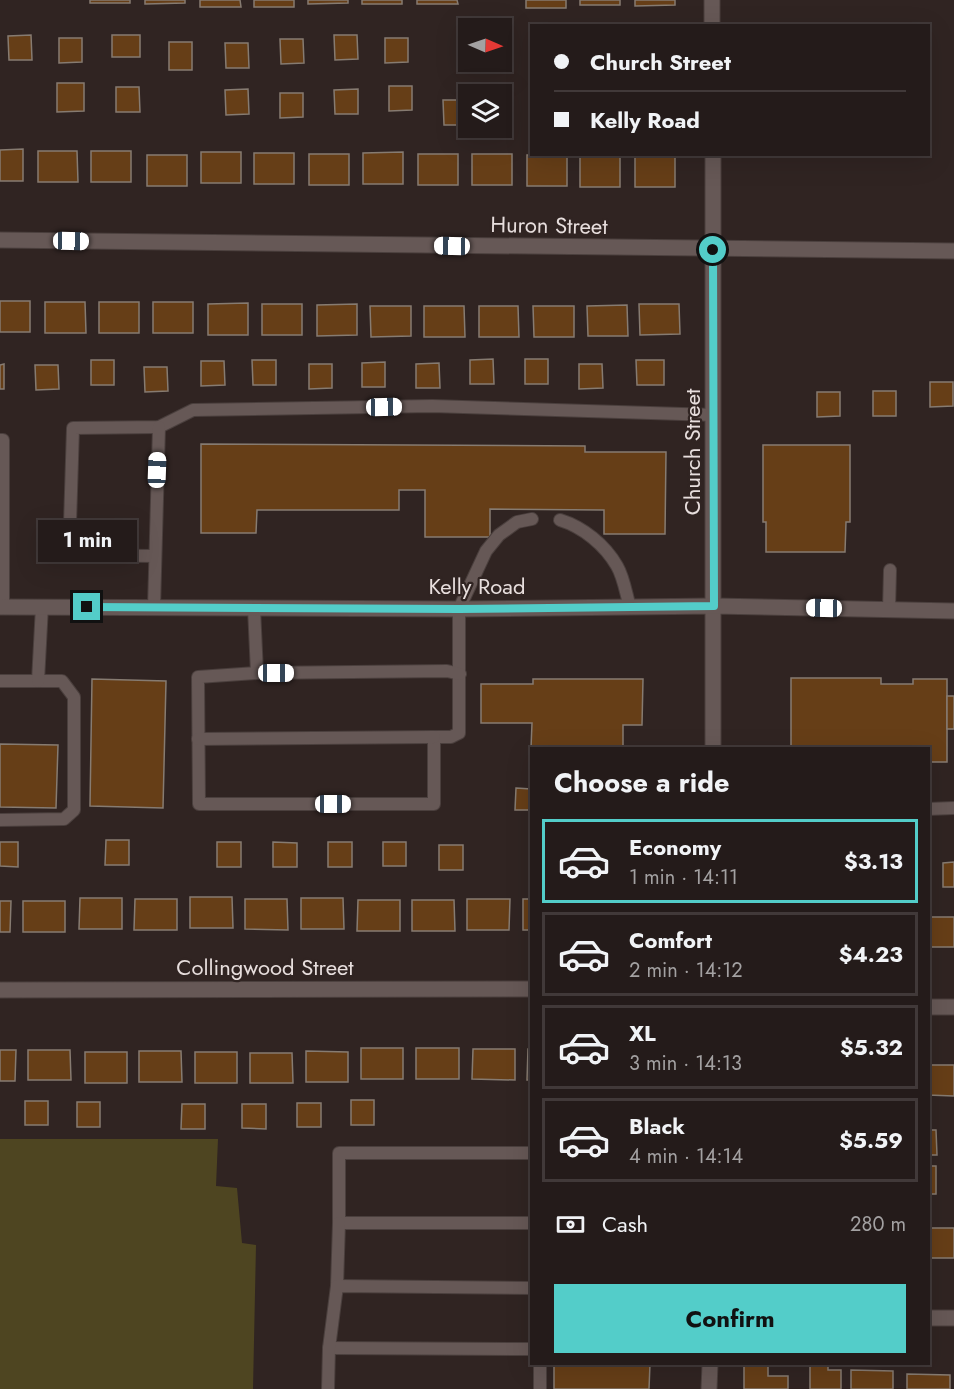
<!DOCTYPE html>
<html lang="en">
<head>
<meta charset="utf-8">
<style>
  :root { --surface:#241b1a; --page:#2c2423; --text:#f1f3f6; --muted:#a3a1a2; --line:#413939; --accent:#53cdc9 }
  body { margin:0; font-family:Jost,sans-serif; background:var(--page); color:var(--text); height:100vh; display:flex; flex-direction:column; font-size:22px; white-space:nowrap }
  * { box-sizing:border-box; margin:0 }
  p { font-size:20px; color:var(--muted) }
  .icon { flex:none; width:33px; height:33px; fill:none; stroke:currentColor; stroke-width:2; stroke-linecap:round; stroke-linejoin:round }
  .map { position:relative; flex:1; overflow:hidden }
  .panel { position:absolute; left:530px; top:747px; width:400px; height:618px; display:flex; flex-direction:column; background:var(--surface); border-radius:0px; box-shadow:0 6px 24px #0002,0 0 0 2px var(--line) }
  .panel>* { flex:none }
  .guide { position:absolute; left:530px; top:24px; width:400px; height:132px; border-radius:0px; box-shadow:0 6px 24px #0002,0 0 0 2px var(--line); display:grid; align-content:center; height:132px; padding:0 24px; background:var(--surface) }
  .needle { width:39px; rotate:92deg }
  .tools { position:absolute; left:458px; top:18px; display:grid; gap:12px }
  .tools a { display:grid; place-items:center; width:54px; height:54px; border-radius:0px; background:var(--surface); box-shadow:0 6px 24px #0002,0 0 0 2px var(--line); font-size:30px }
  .end { position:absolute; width:27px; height:27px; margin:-14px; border:8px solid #53cdc9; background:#111; box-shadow:0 0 0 3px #111 }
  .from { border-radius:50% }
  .bubble { position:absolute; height:42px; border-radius:0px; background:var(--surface); box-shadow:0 6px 24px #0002,0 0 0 2px var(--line); font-size:20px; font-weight:700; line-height:42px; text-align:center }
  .car { position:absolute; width:18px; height:36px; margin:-18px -9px; border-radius:8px; box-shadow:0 0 4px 2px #0007; background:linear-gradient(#fff 24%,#345 0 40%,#fff 0 76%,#345 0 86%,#fff 0) }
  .guide b { display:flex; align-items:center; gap:21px; height:57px; font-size:22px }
  .guide b+b { border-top:2px solid var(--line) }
  .guide i { width:15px; height:15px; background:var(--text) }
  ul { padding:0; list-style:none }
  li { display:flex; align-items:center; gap:18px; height:84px; margin:0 12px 9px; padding:0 12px; border:3px solid var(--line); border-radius:0px }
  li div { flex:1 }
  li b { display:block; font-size:22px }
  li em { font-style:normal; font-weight:700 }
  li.selected { border-color:var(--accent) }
  li>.icon { width:54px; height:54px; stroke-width:1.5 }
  h2 { padding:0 24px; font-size:27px; line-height:72px }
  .pay { display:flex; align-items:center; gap:15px; height:66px; padding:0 24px; font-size:22px }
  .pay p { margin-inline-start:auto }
  .action { display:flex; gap:12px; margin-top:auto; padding:12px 24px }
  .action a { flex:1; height:69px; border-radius:0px; background:var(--accent); color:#111; font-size:24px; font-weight:700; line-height:69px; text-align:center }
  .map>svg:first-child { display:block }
  .grass { fill:#4e4521 }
  .building { fill:#663e17; stroke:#867b71; stroke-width:1.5 }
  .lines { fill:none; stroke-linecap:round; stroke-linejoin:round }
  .service-casing { stroke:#4a3f3d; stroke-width:14 }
  .minor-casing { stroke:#4a3f3d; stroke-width:17 }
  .tertiary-casing { stroke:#4a3f3d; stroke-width:17 }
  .service { stroke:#665856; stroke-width:12 }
  .minor { stroke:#665856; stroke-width:15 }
  .tertiary { stroke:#665856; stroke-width:15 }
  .route { stroke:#53cdc9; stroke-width:8 }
  .labels { text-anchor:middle; stroke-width:4.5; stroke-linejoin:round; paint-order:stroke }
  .street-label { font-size:22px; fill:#e7dedd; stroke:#302422 }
</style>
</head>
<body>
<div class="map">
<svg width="954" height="1389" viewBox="0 0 954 1389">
  <rect width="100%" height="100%" fill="#302422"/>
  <path class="grass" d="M0,1139h218l-2,47 21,2 5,55 14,2 -3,144h-253z"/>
  <g class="building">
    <rect x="90" y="0" width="40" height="3"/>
    <path d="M145,0h40v3l-40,1z"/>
    <path d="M200,0h40l1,7h-41z"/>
    <rect x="254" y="0" width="40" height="7"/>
    <path d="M308,0h40v3l-40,1z"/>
    <rect x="362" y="0" width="40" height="4"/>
    <path d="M417,0h40l1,4h-41z"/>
    <rect x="526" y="0" width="40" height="8"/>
    <rect x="580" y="0" width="40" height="5"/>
    <path d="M635,0h40v5l-40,1z"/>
    <path d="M31,35l1,25h-23l-1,-24z"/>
    <rect x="112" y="35" width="28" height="22"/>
    <path d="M334,35h23l1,24 -23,1z"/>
    <path d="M59,38h23v24l-23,1z"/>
    <path d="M385,38h23v24l-23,1z"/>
    <path d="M280,39h23l1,24 -23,1z"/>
    <rect x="169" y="42" width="23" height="28"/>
    <path d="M225,43h23l1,25h-23z"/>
    <path d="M57,83h27v28l-27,1z"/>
    <path d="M389,86h23v24l-23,1z"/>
    <path d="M116,87h23l1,25h-24z"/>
    <path d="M248,89l1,25 -23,1 -1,-25z"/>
    <path d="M358,89v25h-23l-1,-24z"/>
    <path d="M280,93h23v24l-23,1z"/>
    <path d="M443,100h23l1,25h-23z"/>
    <path d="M23,149v32h-23v-31z"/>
    <path d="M38,151h39l1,31h-40z"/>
    <rect x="91" y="151" width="40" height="31"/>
    <rect x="201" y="152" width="40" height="31"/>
    <path d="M403,152v32h-40v-31z"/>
    <rect x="254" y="153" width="40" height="31"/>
    <rect x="309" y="154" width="40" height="31"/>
    <rect x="418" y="154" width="40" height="31"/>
    <rect x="472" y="154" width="40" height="31"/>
    <rect x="147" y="155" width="40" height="31"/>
    <rect x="527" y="155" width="40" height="31"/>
    <rect x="580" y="156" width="40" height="31"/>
    <rect x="635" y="156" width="40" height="31"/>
    <rect x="0" y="301" width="30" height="31"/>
    <path d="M45,302h40l1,31h-41z"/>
    <rect x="99" y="302" width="40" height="31"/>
    <rect x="153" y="302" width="40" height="31"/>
    <path d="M248,303v32h-40v-31z"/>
    <rect x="262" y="304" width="40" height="31"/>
    <path d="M357,304v31l-40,1v-31z"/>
    <path d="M639,304h40l1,30 -40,1z"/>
    <path d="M627,305l1,31h-40l-1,-30z"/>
    <path d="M370,306h41v30l-40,1z"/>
    <path d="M424,306h40l1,31h-41z"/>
    <path d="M479,306h39l1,31h-40z"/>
    <path d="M533,306h41v31h-40z"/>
    <path d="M493,359l1,25h-24v-24z"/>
    <rect x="525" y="359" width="23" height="25"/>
    <rect x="91" y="360" width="23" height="25"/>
    <path d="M252,360h24v25h-23z"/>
    <path d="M636,360h28v25h-27z"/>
    <path d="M201,361h23l1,24 -24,1z"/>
    <path d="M385,362v25h-23v-24z"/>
    <path d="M439,363l1,25h-24v-24z"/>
    <path d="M4,364v25h-4v-24z"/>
    <path d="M309,364h23v24l-23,1z"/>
    <path d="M579,364h23l1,24 -24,1z"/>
    <path d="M35,365h23l1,24 -23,1z"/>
    <path d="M144,367h23l1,24 -23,1z"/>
    <path d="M930,382h23v24l-23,1z"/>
    <rect x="873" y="391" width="23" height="25"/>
    <path d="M817,392h23v24l-23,1z"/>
    <path d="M201,444l384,2v6h81l-1,82h-61v-24l-114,-1v28h-65v-47h-26v20h-142l-1,23h-55z"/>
    <path d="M763,445h87v77h-4l-1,30h-79v-30h-3z"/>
    <path d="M791,678h90v6h32v-5h34v83h-19v-14h-137z"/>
    <path d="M92,679l74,2 -3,127 -73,-2z"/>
    <path d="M533,679h110l-1,46h-19v23h-92l1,-25h-51v-39h52z"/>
    <rect x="947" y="696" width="7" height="33"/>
    <path d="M0,744l58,1 -2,63 -56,-1z"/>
    <path d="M516,788l15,1v21h-16z"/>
    <path d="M106,840h23v25h-24z"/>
    <path d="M0,842h18v25l-18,-1z"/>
    <rect x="217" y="842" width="24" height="25"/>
    <path d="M273,842l24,1v24h-24z"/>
    <rect x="328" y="842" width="24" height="25"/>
    <rect x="383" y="842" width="23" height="24"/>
    <rect x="439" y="845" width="24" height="25"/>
    <path d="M954,862v25h-11v-24z"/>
    <path d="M190,897h42l1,31h-43z"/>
    <path d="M80,898h42v31h-43z"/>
    <path d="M301,898h42l1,31h-43z"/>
    <path d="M135,899h42v31h-43z"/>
    <path d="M245,899h42l1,31 -43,-1z"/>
    <path d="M467,899h43l-1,31h-42z"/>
    <rect x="523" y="899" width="8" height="31"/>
    <path d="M358,900h42v31h-43z"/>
    <path d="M412,900h42l1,31h-43z"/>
    <path d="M0,901h11l-1,31h-10z"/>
    <rect x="23" y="901" width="42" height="31"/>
    <rect x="928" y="917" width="26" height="30"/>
    <rect x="361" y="1048" width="42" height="31"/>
    <rect x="416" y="1048" width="43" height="31"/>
    <path d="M473,1049h42v31l-43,-1z"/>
    <path d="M528,1049h3v31h-4z"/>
    <path d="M0,1050h16l-1,31h-15z"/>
    <path d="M28,1050h42l1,30h-43z"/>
    <path d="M139,1051h42l1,31h-43z"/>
    <path d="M306,1051l42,1v30h-42z"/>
    <rect x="85" y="1052" width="42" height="31"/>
    <rect x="195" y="1052" width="42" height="31"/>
    <path d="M250,1053h42l1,30h-43z"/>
    <path d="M928,1065h26v31l-26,-1z"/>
    <rect x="351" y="1100" width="23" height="25"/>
    <rect x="25" y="1101" width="23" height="24"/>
    <rect x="77" y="1102" width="23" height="25"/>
    <rect x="297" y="1103" width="24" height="24"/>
    <path d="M182,1104h23v25h-24z"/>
    <path d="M242,1104h24v25l-24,-1z"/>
    <path d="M928,1130h8l1,25h-9z"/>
    <rect x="928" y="1166" width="8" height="28"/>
    <rect x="928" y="1228" width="26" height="30"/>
    <path d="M554,1364h96l-1,25h-95z"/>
    <path d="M744,1364h24v12h20v13h-44z"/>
    <path d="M810,1364h18v6h13v19h-31z"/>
    <path d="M851,1370l42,1v18h-42z"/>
    <path d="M907,1374l43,1v14h-43z"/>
  </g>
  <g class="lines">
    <g class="service-casing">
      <g id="service">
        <path d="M0,440h3v167"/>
        <path d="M560,520c23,7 45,25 57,46 7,12 9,28 13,41"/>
        <path d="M154,556l-85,-1 4,-127 86,-1 34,-17 239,-4 282,9"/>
        <path d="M154,608l5,-181"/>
        <path d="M254,608l3,65 -59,4 1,127h235v-67h17l8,-4v-124l27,-58 13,-16 18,-13 15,-3"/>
        <path d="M889,610l1,-40"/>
        <path d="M257,673l190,-2 13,3"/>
        <path d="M0,681h62l12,16v113l-10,9 -64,1"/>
        <path d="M38,681l4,-75"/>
        <path d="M198,739l236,-2"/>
        <path d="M928,809l26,-1"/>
        <path d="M531,1153h-192v70h192"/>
        <path d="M337,1286l2,-63"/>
        <path d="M329,1348l202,1"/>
        <path d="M540,1364v25"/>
        <path d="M328,1389l1,-41 8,-62 194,2"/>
      </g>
    </g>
    <g class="minor-casing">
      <g id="minor">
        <path d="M712,0v26"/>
        <path d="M713,154v594"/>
        <path d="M0,240l954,11"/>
        <path d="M0,990l531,-1"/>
        <path d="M928,1007h26"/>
        <path d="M928,1318h26"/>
        <path d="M709,1389l1,-25"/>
      </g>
    </g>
    <g class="tertiary-casing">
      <path id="tertiary" d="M0,607l459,2 255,-3 240,5"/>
    </g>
    <use href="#service" class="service"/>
    <use href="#minor" class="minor"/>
    <use href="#tertiary" class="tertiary"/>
  </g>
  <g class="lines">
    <path class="route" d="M87,607l372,2 255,-3 -1,-356"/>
  </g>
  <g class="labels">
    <g class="street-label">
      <text transform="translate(549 225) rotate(1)" y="8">Huron Street</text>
      <text transform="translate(692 452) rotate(-90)" y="8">Church Street</text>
      <text x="477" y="594">Kelly Road</text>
      <text x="265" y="975">Collingwood Street</text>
    </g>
  </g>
</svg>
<div class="tools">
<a><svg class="needle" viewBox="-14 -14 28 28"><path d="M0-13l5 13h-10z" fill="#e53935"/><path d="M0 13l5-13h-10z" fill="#a3a1a2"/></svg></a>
<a><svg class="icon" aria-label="layers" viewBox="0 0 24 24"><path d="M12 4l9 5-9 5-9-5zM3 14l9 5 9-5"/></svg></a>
</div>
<i class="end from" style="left:713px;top:250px"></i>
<i class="end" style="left:87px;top:607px"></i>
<div class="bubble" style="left:38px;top:520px;width:99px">1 min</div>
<i class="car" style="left:71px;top:241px;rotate:91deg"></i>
<i class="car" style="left:452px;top:246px;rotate:271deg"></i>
<i class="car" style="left:384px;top:407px;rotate:89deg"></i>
<i class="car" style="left:157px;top:470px;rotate:2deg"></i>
<i class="car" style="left:824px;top:608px;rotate:271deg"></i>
<i class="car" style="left:276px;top:673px;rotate:90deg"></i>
<i class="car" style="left:333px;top:804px;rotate:90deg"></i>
<div class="guide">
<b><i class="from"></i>Church Street</b>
<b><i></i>Kelly Road</b>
</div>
<section class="panel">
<h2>Choose a ride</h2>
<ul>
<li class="selected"><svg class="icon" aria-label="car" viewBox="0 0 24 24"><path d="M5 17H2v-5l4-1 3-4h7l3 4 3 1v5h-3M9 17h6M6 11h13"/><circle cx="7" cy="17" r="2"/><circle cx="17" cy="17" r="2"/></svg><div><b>Economy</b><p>1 min · 14:11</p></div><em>$3.13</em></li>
<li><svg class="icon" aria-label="car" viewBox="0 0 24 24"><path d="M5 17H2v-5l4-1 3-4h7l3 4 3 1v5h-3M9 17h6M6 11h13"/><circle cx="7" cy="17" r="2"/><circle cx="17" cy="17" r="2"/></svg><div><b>Comfort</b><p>2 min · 14:12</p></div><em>$4.23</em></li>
<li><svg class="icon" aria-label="car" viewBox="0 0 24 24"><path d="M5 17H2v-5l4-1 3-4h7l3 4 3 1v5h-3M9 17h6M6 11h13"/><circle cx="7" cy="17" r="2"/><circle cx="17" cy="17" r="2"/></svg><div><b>XL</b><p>3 min · 14:13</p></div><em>$5.32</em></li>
<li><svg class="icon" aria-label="car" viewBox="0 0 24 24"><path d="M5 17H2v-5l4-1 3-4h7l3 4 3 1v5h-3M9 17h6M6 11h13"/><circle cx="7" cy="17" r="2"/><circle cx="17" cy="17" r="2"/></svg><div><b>Black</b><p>4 min · 14:14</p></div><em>$5.59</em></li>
</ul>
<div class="pay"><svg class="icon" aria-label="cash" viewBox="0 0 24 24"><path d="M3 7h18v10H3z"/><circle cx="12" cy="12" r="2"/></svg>Cash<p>280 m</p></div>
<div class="action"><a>Confirm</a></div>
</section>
</div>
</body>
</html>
